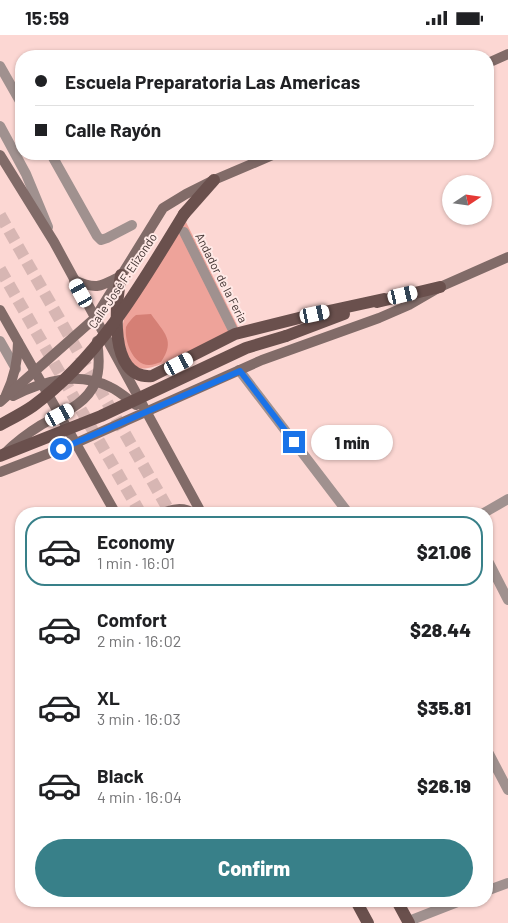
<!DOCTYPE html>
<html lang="en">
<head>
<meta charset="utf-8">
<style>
  :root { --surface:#fff; --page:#f2f2f2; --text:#202124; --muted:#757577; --line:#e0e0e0; --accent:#388089 }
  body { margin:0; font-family:Barlow,sans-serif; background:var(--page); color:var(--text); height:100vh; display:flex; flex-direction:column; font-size:19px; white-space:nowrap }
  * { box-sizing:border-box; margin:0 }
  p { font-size:16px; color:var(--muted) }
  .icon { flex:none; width:28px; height:28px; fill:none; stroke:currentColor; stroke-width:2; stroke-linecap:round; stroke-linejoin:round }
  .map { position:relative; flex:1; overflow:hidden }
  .side { position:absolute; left:15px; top:472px; width:478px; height:400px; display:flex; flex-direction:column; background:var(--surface); border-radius:20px; box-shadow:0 1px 4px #0004 }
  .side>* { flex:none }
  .top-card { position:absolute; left:15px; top:15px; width:479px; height:110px; border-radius:20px; box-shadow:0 1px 4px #0004; display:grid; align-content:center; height:110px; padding:0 20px; background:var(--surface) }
  .needle { width:32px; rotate:77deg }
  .controls { position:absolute; left:442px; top:140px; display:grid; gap:10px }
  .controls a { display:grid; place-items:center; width:50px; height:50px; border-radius:50%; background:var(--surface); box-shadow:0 1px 4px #0004; font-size:25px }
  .end { position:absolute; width:22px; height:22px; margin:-11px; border:6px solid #1a73e8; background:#fff; box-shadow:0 0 0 2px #fff }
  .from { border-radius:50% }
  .bubble { position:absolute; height:35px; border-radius:18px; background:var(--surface); box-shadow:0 1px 4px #0004; font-size:16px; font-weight:800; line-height:35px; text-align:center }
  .car { position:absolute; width:15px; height:30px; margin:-15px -8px; border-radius:6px; box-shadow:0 0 4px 1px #0007; background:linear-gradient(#fff 24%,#345 0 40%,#fff 0 76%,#345 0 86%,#fff 0) }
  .top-card b { display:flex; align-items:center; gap:18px; height:48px; font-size:19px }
  .top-card b+b { border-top:1px solid var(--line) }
  .top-card i { width:12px; height:12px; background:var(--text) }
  ul { padding:9px 0 0; list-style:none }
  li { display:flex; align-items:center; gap:15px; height:70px; margin:0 10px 8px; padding:0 10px; border:2px solid transparent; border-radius:20px }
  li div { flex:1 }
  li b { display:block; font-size:19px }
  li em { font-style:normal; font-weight:800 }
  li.on { border-color:var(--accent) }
  li>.icon { width:45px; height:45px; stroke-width:1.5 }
  .action { display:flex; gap:10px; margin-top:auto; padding:10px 20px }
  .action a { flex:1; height:58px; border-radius:30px; background:var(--accent); color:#fff; font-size:20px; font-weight:800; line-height:58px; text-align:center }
  .status { display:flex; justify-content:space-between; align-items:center; height:35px; padding:0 25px; background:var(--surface); direction:ltr }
  .status svg { height:14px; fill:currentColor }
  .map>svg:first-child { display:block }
  .green { fill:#eea39a }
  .water { fill:#d57f75 }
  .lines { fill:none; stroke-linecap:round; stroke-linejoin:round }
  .primary-tunnel { stroke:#d7b6b3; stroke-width:12; stroke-dasharray:12 6; stroke-linecap:butt }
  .street { stroke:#a0918f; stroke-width:10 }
  .secondary { stroke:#816b68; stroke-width:10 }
  .primary { stroke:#6a504d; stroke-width:12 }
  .primary-bridge { stroke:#6a504d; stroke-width:12 }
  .route { stroke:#1a73e8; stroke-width:6 }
  .labels { text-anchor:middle; stroke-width:4; stroke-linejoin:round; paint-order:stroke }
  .street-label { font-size:12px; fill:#423432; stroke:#ffe9e6 }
</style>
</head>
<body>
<div class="status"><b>15:59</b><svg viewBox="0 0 49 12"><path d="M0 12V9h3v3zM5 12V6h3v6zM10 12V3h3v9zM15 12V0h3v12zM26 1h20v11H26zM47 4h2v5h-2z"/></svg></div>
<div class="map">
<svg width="508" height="888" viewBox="0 0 508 888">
  <rect width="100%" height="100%" fill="#fcd7d3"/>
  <path class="green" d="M186,187l52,105c-17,8 -84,47 -99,41 -8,-3 -11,-11 -13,-18 -3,-12 -5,-19 -2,-31z"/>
  <path class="water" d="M151,279c13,19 25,26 10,48 -4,1 -8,3 -12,3 -16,0 -25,-24 -23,-38 2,-4 6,-9 10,-12z"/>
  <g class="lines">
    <g class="primary-tunnel">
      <path d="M0,180l171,299"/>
      <path d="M0,234l141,245"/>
    </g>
    <g class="street">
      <path d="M0,31l21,37"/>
      <path d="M0,91l26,48 22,53"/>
      <path d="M51,119l46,82 4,4 6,-2 25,-13"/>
      <path d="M184,197l51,102"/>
      <path d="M0,306l16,28"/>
      <path d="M239,335l110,144"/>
      <path d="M482,479l26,-15"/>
      <path d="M486,522l22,43"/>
      <path d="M486,713l22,42"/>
      <path d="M486,856l22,-8"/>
      <path d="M409,886l51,-20"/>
    </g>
    <g class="secondary">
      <path d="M488,28l20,-9"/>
      <path d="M0,120l54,87 148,272"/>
      <path d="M74,245c22,10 26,7 47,-4"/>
      <path d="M0,275l116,204"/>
      <path d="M6,360c8,-17 12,-34 12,-53"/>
      <path d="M13,361c30,-15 64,-25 97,-9 9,4 18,12 26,18"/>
      <path d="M0,367l95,-84 68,-110 23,-14 28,-14 61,-26"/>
      <path d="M5,418c11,-11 23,-20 36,-28 19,-11 45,-20 54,-42 5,-12 4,-29 2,-42"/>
      <path d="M0,437l76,-29 186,-83 117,-42 30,-13 31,-18 68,-30"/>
      <path d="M160,479c12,-5 23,-8 35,0"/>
    </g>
    <g class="primary">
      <path d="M184,179l30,-34"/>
      <path d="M121,240c-5,28 -14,105 31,101l83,-42 80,-20 69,-15"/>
      <path d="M377,267l63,-15"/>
      <path d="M286,301l58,-22"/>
      <path d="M356,866l12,22"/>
      <path d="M397,866l12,22"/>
    </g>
    <g class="primary-bridge">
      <path d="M0,390c11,-6 23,-12 33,-19 67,-49 109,-123 151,-192"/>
      <path d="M0,421l101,-40 145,-68 40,-12"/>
    </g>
  </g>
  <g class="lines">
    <path class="route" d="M61,414l179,-78 54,71"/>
  </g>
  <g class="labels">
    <g class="street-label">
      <text transform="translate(221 243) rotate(63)" y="4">Andador de la Feria</text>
      <text transform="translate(123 246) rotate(-56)" y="4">Calle José F. Elizondo</text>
    </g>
  </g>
</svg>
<div class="controls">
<a><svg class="needle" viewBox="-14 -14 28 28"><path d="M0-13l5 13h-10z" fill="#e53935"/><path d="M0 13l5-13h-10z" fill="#757577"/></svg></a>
</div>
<i class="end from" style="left:61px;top:414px"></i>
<i class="end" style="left:294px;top:407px"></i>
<div class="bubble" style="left:311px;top:390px;width:82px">1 min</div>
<i class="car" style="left:81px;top:258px;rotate:331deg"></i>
<i class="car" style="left:403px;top:260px;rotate:77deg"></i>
<i class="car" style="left:315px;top:279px;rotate:78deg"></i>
<i class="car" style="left:179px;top:329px;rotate:63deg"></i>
<i class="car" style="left:60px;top:380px;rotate:62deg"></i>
<div class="top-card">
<b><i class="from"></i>Escuela Preparatoria Las Americas</b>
<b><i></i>Calle Rayón</b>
</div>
<section class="side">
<ul>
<li class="on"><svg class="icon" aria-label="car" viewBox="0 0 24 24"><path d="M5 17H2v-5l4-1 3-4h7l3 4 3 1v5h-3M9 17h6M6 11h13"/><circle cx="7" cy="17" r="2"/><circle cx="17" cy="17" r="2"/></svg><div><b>Economy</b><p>1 min · 16:01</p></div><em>$21.06</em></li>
<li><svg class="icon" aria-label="car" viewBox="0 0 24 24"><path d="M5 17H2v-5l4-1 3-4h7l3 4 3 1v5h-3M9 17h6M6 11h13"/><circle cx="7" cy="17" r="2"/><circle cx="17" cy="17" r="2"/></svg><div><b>Comfort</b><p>2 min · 16:02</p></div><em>$28.44</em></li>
<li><svg class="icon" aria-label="car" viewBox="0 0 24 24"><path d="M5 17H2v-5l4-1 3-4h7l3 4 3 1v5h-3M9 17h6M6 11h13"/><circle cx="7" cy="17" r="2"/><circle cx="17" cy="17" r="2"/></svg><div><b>XL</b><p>3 min · 16:03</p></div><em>$35.81</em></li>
<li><svg class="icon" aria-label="car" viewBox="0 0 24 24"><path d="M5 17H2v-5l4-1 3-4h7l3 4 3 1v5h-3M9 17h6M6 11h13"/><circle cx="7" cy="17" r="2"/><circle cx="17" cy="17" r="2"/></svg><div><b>Black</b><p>4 min · 16:04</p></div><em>$26.19</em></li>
</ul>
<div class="action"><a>Confirm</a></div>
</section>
</div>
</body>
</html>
